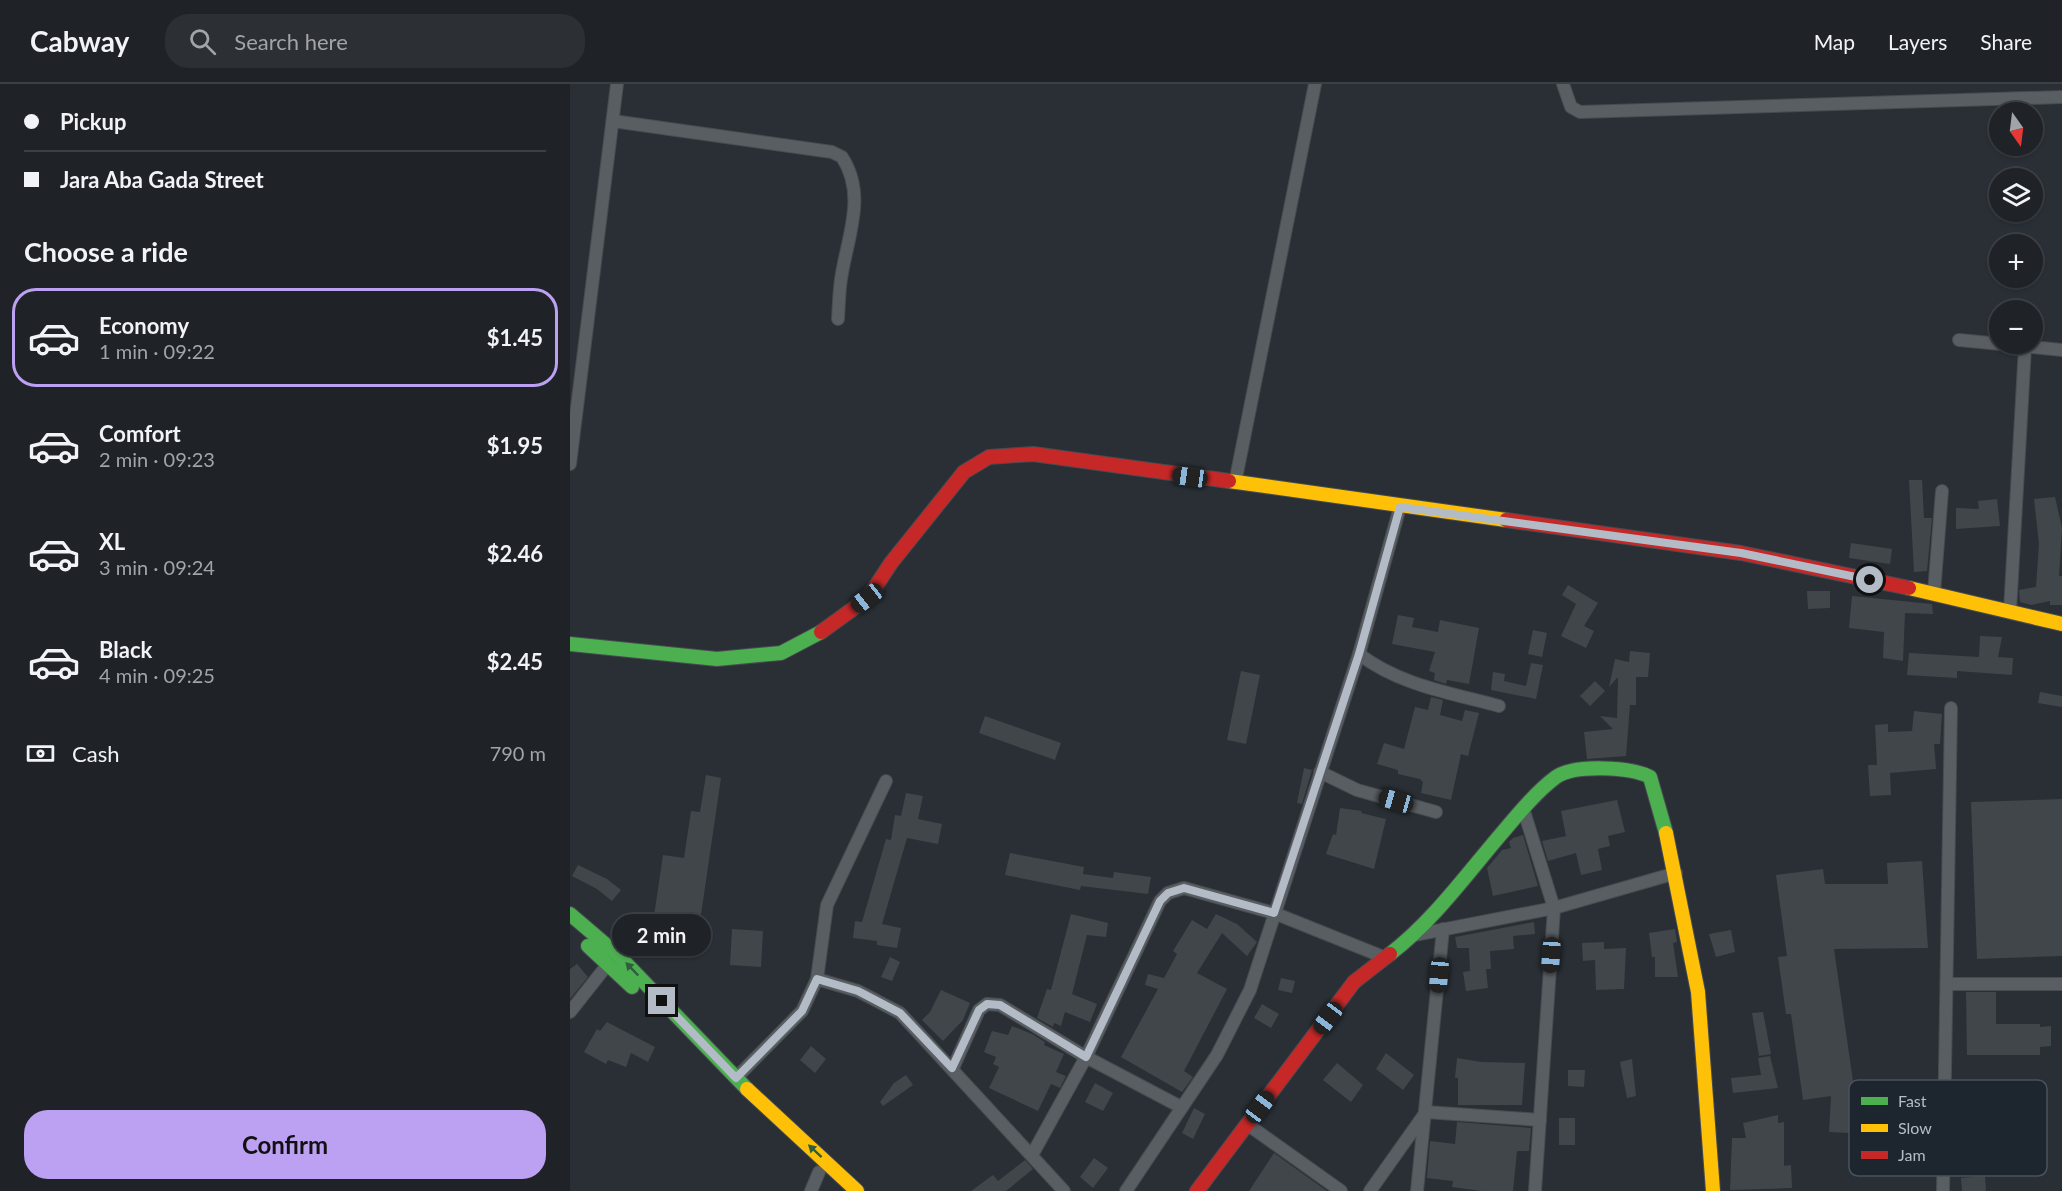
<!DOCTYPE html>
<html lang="en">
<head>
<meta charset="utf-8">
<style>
  :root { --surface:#1f2328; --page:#2c2f34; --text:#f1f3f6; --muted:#a1a4a8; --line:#3c4045; --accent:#bca0f2 }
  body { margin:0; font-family:Lato,sans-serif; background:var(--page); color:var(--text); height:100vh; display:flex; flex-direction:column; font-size:22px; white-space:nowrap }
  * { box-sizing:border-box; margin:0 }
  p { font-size:20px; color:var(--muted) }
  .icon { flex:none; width:33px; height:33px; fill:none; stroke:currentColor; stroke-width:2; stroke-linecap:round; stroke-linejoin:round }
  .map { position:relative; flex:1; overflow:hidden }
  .side { display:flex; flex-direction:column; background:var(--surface); width:570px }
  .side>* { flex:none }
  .guide { display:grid; align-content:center; height:132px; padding:0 24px; background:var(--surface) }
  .needle { width:39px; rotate:166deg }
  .fabs { position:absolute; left:1419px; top:18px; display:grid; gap:12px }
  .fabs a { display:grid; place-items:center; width:54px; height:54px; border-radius:50%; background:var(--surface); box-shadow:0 2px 4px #0004,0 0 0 2px var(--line); font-size:30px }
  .end { position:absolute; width:27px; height:27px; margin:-14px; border:8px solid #b3bcc6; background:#111; box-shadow:0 0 0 3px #111 }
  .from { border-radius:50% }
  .bubble { position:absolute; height:42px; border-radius:21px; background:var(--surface); box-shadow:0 2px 4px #0004,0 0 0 2px var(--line); font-size:20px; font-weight:700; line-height:42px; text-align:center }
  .car { position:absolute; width:18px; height:36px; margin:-18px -9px; border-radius:8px; box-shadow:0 0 4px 2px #0007; background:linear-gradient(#222 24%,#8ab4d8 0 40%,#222 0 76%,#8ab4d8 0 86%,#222 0) }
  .guide b { display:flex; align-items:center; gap:21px; height:57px; font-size:22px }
  .guide b+b { border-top:2px solid var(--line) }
  .guide i { width:15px; height:15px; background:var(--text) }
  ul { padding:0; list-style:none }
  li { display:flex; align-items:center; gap:18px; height:99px; margin:0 12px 9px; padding:0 12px; border:3px solid transparent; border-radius:24px }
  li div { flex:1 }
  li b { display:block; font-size:22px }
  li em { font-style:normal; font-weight:700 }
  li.current { border-color:var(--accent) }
  li>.icon { width:54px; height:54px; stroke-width:1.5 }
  h2 { padding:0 24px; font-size:27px; line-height:72px }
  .pay { display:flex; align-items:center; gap:15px; height:66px; padding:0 24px; font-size:22px }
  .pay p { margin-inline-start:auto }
  .button { display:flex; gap:12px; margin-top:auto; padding:12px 24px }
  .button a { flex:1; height:69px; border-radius:24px; background:var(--accent); color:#111; font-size:24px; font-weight:700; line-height:69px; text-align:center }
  header { display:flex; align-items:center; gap:36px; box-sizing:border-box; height:84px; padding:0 30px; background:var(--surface); border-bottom:2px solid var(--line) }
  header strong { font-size:28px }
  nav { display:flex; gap:33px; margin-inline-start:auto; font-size:21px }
  .search { width:420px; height:54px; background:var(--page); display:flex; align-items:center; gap:15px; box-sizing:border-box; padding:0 21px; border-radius:24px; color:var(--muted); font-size:22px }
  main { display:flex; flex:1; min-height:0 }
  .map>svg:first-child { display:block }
  .building { fill:#41464b }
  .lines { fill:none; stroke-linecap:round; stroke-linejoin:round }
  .street-casing { stroke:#474b50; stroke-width:14 }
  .fast-casing { stroke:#474b50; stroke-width:16 }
  .slow-casing { stroke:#474b50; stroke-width:16 }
  .jam-casing { stroke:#474b50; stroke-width:16 }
  .street { stroke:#595e63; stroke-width:12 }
  .fast { stroke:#4caf50; stroke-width:14 }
  .slow { stroke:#ffc107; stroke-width:14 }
  .jam { stroke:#c62828; stroke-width:14 }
  .oneway { fill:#305d3c }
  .route { stroke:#b3bcc6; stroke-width:8 }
  .key { fill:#1d262f; stroke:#4a535c; stroke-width:1.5 }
  .key-label { font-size:16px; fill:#b3bcc6 }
</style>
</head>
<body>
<header>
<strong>Cabway</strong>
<div class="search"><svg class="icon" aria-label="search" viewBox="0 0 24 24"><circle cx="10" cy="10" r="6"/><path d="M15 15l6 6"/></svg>Search here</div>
<nav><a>Map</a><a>Layers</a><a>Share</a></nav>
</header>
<main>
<section class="side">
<div class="guide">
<b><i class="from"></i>Pickup</b>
<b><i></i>Jara Aba Gada Street</b>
</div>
<h2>Choose a ride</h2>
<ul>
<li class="current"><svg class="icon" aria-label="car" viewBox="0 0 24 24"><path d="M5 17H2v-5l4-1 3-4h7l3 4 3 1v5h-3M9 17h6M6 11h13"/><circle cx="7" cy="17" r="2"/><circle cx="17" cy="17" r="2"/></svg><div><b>Economy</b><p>1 min · 09:22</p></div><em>$1.45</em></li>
<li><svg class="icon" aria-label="car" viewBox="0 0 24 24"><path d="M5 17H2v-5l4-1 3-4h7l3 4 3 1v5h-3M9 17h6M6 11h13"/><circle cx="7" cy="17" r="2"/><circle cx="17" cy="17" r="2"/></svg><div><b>Comfort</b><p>2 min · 09:23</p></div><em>$1.95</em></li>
<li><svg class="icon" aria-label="car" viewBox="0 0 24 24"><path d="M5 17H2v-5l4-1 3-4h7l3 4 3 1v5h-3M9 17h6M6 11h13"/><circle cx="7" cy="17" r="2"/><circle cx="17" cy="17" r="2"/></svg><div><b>XL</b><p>3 min · 09:24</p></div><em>$2.46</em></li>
<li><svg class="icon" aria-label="car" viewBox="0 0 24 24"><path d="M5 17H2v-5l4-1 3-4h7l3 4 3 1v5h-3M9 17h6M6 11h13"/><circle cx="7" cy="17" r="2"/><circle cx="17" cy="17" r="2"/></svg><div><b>Black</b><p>4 min · 09:25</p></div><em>$2.45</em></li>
</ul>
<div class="pay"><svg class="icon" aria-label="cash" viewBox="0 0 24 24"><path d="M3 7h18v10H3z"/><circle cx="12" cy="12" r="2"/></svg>Cash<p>790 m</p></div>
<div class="button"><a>Confirm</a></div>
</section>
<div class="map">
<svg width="1492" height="1107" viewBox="0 0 1492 1107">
  <rect width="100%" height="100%" fill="#292f35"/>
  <g class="building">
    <path d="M1339,396h13l2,38h8l-5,53 -13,1z"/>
    <path d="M1485,413l7,31 -3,48h3v29h-12v-4l-19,4 -11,-3 -1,-12 17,-3 3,-43 -5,-45z"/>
    <path d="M1427,415l3,27 -44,3v-21l23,1 -1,-8z"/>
    <path d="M1281,459l41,6 -2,15 -41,-6z"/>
    <path d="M998,501l30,18 -14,23 10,5 -8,17 -25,-12 15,-32 -14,-9z"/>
    <path d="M1237,507h23v17l-22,1z"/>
    <path d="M1282,512l80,8 1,10 -28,-1 -2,48 -20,-3 1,-26 -35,-4z"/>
    <path d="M828,531l16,3 -2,9 26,5 2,-12 39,8 -10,56 -22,-4 -1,4 -12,-4 1,-7 -6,-2 6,-19 -43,-8z"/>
    <path d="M963,546l14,3 -5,24 -14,-3z"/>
    <path d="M1410,552l22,1 -4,20 15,1 -1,17 -55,-4v7l-50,-3 2,-22 70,4z"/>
    <path d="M1060,567l20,2 -2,24h-12v28h-6l-4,51 -39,3 -3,-27 29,-3 -13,-13 17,2 1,-41 -9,10 6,-28 14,3z"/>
    <path d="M961,579l12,2 -7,34 -45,-9 2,-18 12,2 -1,7 22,5z"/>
    <path d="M671,587l19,4 -14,69 -19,-4z"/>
    <path d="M1025,597l10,10 -15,15 -10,-10z"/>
    <path d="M1470,608l22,4v11l-24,-4z"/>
    <path d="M861,613l12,3 -3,15 22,6 3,-11 14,3 -11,43 -7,-2 -10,46 -30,-7 2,-11 -3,-3 -22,-5v-4l-21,-6 7,-21 20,6 11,-42 13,3z"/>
    <path d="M1344,627l28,3 -2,30h-6l2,25 -46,4 1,22 -21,1 -2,-31h9l-2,-40 13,-1v8l24,-1z"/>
    <path d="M415,632l76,27 -6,17 -76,-27z"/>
    <path d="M734,684l8,2 -10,34 -5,-1z"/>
    <path d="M136,691l15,3 -25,171 -14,-3 6,-25 -34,-5 9,-61 21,3 7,-47 9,1z"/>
    <path d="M336,709l17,3 -5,23 24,5 -4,20 -31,-6 -25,86 19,4 -4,20 -20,-3v-4l-24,-3 2,-17 7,1 24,-83 5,1 4,-25 6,1z"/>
    <path d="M1492,715v157l-85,3 -6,-157z"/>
    <path d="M1047,716l8,32 -17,4 2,10 -12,3 4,21 -21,5 -5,-22 -28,8 -6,-20 24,-5 -5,-25z"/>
    <path d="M770,724l22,3 -1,2 25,6 -12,50 -48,-15 7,-20 3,1z"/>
    <path d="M953,751l15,51 -45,10 -6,-28 15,-18 9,-2 -2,-6 4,-4z"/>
    <path d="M440,769l74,14 -1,7 30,4 1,-6 37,5 -3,17 -67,-8 -1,4 -75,-15z"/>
    <path d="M1352,777l6,87 -94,1 23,160 36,2 -1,24 -63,-3 2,-36 -28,4 -12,-86h-5l-8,-57 9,-1 -11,-81 47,-6 2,15h63l-1,-21z"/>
    <path d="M8,781l29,14 14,11 -9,11 -15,-12 -25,-13z"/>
    <path d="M501,830l37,9 -2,14 -19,-2 -15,59 25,10 -7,18 -25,-10 -4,14 -7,-3 -1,4 -16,-9 10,-29 4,1z"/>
    <path d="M646,830l21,10 20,18 -10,14 -25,-23 -25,40 30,16 -43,82 9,6 -11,15 -61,-35 37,-68 -13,-4 3,-11 16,4 13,-24 -4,-3 19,-31 15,9z"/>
    <path d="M964,838l1,12 -22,2 1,13 -24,2 1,18h-5l2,19 -22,3 -3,-19 7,-1 -1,-23h-12l-2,-11z"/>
    <path d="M162,845l31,2 -2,36 -31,-2z"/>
    <path d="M1105,845l2,13 -4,1 5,34h-23v-20h-3l-3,-24z"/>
    <path d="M1161,846l4,22 -19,5 -7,-23z"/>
    <path d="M1034,858v7l22,-1 -2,41 -28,1 -1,-30 -12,1 -1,-18z"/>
    <path d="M320,873l10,5 -8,19 -11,-4z"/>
    <path d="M7,880l11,13 -18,22v-30z"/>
    <path d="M711,894l14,3 -3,12 -14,-3z"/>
    <path d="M371,906l29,13 -7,17 -20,21 -21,-21 8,-8z"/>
    <path d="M1396,908h30v32h44v3l11,-1v20l-11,1v8h-73z"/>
    <path d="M692,920l17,10 -8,14 -17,-10z"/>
    <path d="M1193,928l8,42 -12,2 -7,-43z"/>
    <path d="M37,938l48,25 -7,15 -17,-9 -5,14 -18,-7 -2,4 -22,-12 13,-23 3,2z"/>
    <path d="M442,942l20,8 13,8 -1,3 20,9 -8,18 10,4 -6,12 -9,-4 -13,27 -49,-23 10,-21 -6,-3 3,-7 -12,-5 8,-21 16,4z"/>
    <path d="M241,962l15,13 -11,14 -15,-13z"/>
    <path d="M816,969l28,22 -11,15 -27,-21z"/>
    <path d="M1200,972l8,32 -45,5 -2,-15 30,-3 -3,-17z"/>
    <path d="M887,974l24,4 44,1 -3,42h-64v-27h-3z"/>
    <path d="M1062,975l4,37 -9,2 -7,-36z"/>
    <path d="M767,979l26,22 -12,17 -28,-22z"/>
    <path d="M998,986h17l-1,17 -16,-1z"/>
    <path d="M336,991l7,10 -30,21 -3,-4 14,-19z"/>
    <path d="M525,999l18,10 -10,18 -18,-9z"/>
    <path d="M624,1024l11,6 -12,25 -11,-6z"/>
    <path d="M1208,1031v8l6,-1v44l7,-1 1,23 -62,2 2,-52h14l-3,-15z"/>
    <rect x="989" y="1034" width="16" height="27"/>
    <path d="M887,1038l74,6 -2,23h-12l-4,40h-32l-29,-4 1,-6 -26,-3 3,-37 25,3z"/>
    <path d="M704,1069l53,38h-78z"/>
    <path d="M524,1074l14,10 -15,20 -13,-11z"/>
    <path d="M455,1076l8,9 -27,22h-35l22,-16 5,6z"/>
    <path d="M1415,1092l1,15h-24l-1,-13z"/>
  </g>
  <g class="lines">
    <g class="street-casing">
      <g id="street">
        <path d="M993,0l8,23 9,5 482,-15"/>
        <path d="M43,37l219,31 10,5c24,37 7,76 0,116 -3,15 -3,31 -4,46"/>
        <path d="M1389,256l103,10"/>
        <path d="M0,380l47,-380"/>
        <path d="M665,399l80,-399"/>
        <path d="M1364,509l8,-102"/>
        <path d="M1440,527l15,-264"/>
        <path d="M789,570c40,31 92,39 140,52"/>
        <path d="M750,688l37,18 79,22"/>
        <path d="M953,724l31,100 -19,283"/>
        <path d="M845,851l139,-27 122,-35"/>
        <path d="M247,895l41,12 42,22 164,178"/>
        <path d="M1377,900h115"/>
        <path d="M0,928l38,-48"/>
        <path d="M383,984l26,-58 8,-6 13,1 86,52 95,50"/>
        <path d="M166,994l66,-67 15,-32 10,-74 59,-124"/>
        <path d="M677,1040l94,67"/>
        <path d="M462,1071l54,-98 74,-156 8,-8 16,-5 90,25 112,45"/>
        <path d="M241,1107l8,-19"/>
        <path d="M556,1107l91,-136 33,-65 109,-336 41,-147"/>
        <path d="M800,1107l56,-79 114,8"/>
        <path d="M847,1107l26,-262"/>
        <path d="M1373,1107l8,-483"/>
      </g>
    </g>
    <g class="fast-casing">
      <g id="fast">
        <path d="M0,560l147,15 64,-6 40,-21"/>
        <path d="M0,830l48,41 129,134"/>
        <path d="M18,862l44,41"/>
        <path d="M820,870c43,-33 76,-79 112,-121 16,-19 34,-41 54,-56 19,-13 75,-10 94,0l16,56"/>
      </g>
    </g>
    <g class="slow-casing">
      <g id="slow">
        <path d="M659,397l277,39"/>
        <path d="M1339,504l153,36"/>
        <path d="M1096,749l32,159 15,199"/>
        <path d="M177,1005l110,102"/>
      </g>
    </g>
    <g class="jam-casing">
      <g id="jam">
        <path d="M936,436l235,33 168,35"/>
        <path d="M251,548l47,-34 23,-35 73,-91 25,-15 44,-3 196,27"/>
        <path d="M627,1107l157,-209 36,-28"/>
      </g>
    </g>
    <use href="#street" class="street"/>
    <use href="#fast" class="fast"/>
    <use href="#slow" class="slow"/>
    <use href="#jam" class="jam"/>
  </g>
  <defs><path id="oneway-solid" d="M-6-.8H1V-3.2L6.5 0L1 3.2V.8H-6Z" transform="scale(1.5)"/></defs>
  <g class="oneway">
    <use href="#oneway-solid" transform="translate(62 885) rotate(-134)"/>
    <use href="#oneway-solid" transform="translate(245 1067) rotate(-137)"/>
  </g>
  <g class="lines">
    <path class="route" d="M92,917l74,77 66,-67 15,-32 41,12 42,22 52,55 27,-58 8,-6 13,1 86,52 74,-156 8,-8 16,-5 90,25 85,-259 41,-147 341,46 129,27"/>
  </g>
  <rect x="1279" y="996" width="198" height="96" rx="9" class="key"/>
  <rect x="1291" y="1013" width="27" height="8" fill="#4caf50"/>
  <rect x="1291" y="1040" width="27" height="8" fill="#ffc107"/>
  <rect x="1291" y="1067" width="27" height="8" fill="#c62828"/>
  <g class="key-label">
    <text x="1328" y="1023">Fast</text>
    <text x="1328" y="1050">Slow</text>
    <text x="1328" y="1077">Jam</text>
  </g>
</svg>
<div class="fabs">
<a><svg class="needle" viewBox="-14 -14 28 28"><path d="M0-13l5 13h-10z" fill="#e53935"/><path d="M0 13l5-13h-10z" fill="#a1a4a8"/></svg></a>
<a><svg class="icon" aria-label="layers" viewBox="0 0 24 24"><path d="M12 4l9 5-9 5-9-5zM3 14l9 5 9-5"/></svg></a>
<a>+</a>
<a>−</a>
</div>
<i class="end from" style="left:1300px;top:496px"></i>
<i class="end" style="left:92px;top:917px"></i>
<div class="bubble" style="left:42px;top:830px;width:99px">2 min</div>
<i class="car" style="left:620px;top:393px;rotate:278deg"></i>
<i class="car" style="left:297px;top:514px;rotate:232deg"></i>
<i class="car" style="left:826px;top:717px;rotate:286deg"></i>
<i class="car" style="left:981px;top:871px;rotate:184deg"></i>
<i class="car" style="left:869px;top:891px;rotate:185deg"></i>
<i class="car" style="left:758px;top:934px;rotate:217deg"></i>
<i class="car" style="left:690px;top:1023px;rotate:37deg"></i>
</div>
</main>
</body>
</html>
